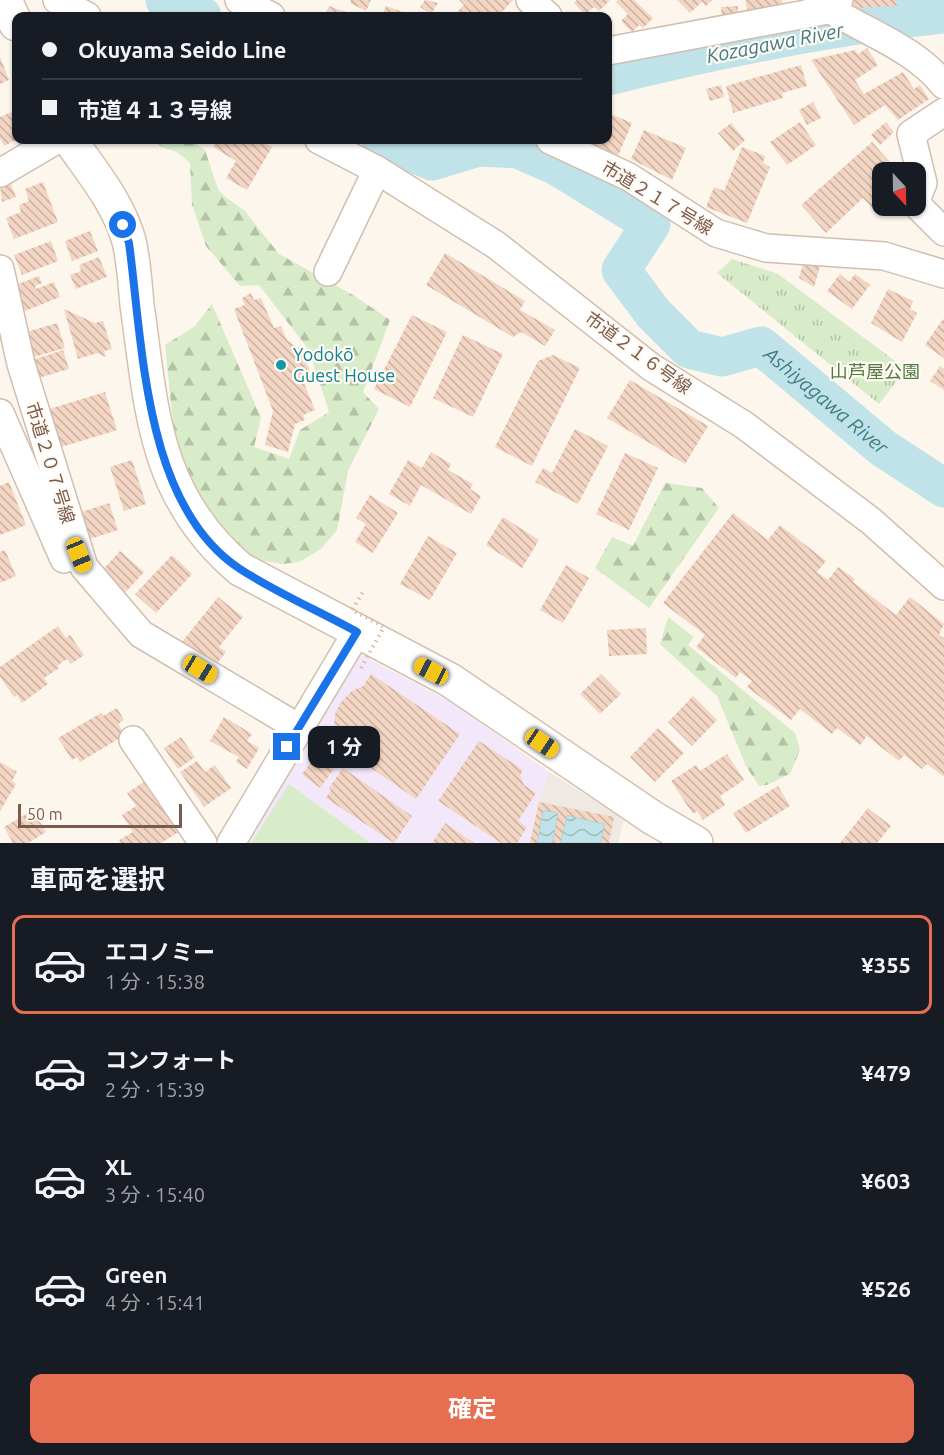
<!DOCTYPE html>
<html lang="ja">
<head>
<meta charset="utf-8">
<style>
  :root { --surface:#171b24; --page:#242831; --text:#f1f3f6; --muted:#9ea1a6; --line:#363941; --accent:#e76f51 }
  body { margin:0; font-family:Ubuntu,"Noto Sans JP",sans-serif; background:var(--page); color:var(--text); height:100vh; display:flex; flex-direction:column; font-size:22px; white-space:nowrap }
  * { box-sizing:border-box; margin:0 }
  p { font-size:20px; color:var(--muted) }
  .icon { flex:none; width:33px; height:33px; fill:none; stroke:currentColor; stroke-width:2; stroke-linecap:round; stroke-linejoin:round }
  .map { position:relative; height:843px; overflow:hidden }
  .panel { display:flex; flex-direction:column; background:var(--surface); flex:1 }
  .panel>* { flex:none }
  .hud { position:absolute; left:12px; top:12px; width:600px; height:132px; border-radius:12px; box-shadow:0 2px 4px #0004; display:grid; align-content:center; height:132px; padding:0 30px; background:var(--surface) }
  .needle { width:39px; rotate:158deg }
  .tools { position:absolute; left:872px; top:162px; display:grid; gap:12px }
  .tools a { display:grid; place-items:center; width:54px; height:54px; border-radius:12px; background:var(--surface); box-shadow:0 2px 4px #0004; font-size:30px }
  .scale { position:absolute; left:18px; bottom:15px; width:164px; box-sizing:border-box; padding-left:6px; border:3px solid #7a5c4d; border-top:0; font-size:16px; line-height:21px; white-space:nowrap; color:#7a5c4d; -webkit-text-stroke:4px #fffaf3; paint-order:stroke }
  .end { position:absolute; width:27px; height:27px; margin:-14px; border:8px solid #1a73e8; background:#fff; box-shadow:0 0 0 3px #fff }
  .from { border-radius:50% }
  .bubble { position:absolute; height:42px; border-radius:12px; background:var(--surface); box-shadow:0 2px 4px #0004; font-size:20px; font-weight:700; line-height:42px; text-align:center }
  .car { position:absolute; width:18px; height:36px; margin:-18px -9px; border-radius:8px; box-shadow:0 0 4px 2px #0007; background:linear-gradient(#f5c518 24%,#345 0 40%,#f5c518 0 76%,#345 0 86%,#f5c518 0) }
  .hud b { display:flex; align-items:center; gap:21px; height:57px; font-size:22px }
  .hud b+b { border-top:2px solid var(--line) }
  .hud i { width:15px; height:15px; background:var(--text) }
  ul { padding:0; list-style:none }
  li { display:flex; align-items:center; gap:18px; height:99px; margin:0 12px 9px; padding:0 18px; border:3px solid transparent; border-radius:12px }
  li div { flex:1 }
  li b { display:block; font-size:22px }
  li em { font-style:normal; font-weight:700 }
  li.active { border-color:var(--accent) }
  li>.icon { width:54px; height:54px; stroke-width:1.5 }
  h2 { padding:0 30px; font-size:27px; line-height:72px }
  .button { display:flex; gap:12px; margin-top:auto; padding:12px 30px }
  .button a { flex:1; height:69px; border-radius:12px; background:var(--accent); color:#fff; font-size:24px; font-weight:700; line-height:69px; text-align:center }
  .map>svg:first-child { display:block }
  .industrial { fill:#efe9e4 }
  .education { fill:#f3e8fa }
  .forest { fill:url(#forest-firs) }
  .park { fill:url(#park-tufts) }
  .garden { fill:#d8ecc9 }
  .water { fill:url(#water-waves); stroke:#a5d3da; stroke-width:1.5 }
  .lines { fill:none; stroke-linecap:round; stroke-linejoin:round }
  .river { stroke:#bfe3e8; stroke-width:39 }
  .building { fill:url(#building-back-hatch) }
  .street-casing { stroke:#d1beb0; stroke-width:30 }
  .secondary-casing { stroke:#d6c0b0; stroke-width:36 }
  .street { stroke:#fff; stroke-width:27 }
  .secondary { stroke:#fff; stroke-width:33 }
  .path-bridge { stroke:#d9b8a5; stroke-width:4; stroke-dasharray:1.5 4.5; stroke-linecap:butt }
  .route { stroke:#1a73e8; stroke-width:8 }
  .culture-dot { fill:#0f9aa8; stroke:#fffaf3; stroke-width:2 }
  .labels { text-anchor:middle; stroke-width:4.5; stroke-linejoin:round; paint-order:stroke }
  .street-label { font-size:18px; fill:#7a5c4d; stroke:#fffaf3 }
  .culture-label { font-size:18px; fill:#0d838f; stroke:#fffaf3; text-anchor:start }
  .park-label { font-size:18px; fill:#537a41; stroke:#fffaf3 }
  .water-label { font-size:20px; font-style:italic; fill:#437c86; stroke:#fffaf3 }
</style>
</head>
<body>
<div class="map">
<svg width="944" height="843" viewBox="0 0 944 843">
  <defs>
    <pattern id="forest-firs" width="22" height="20" patternUnits="userSpaceOnUse" patternTransform="scale(1.5)"><rect width="22" height="20" fill="#d8ecc9"/><path d="M5 1l3.5 6h-7zM16 11l3.5 6h-7z" fill="#b4c2a5"/></pattern>
    <pattern id="park-tufts" width="24" height="20" patternUnits="userSpaceOnUse" patternTransform="scale(1.5)"><rect width="24" height="20" fill="#d8ecc9"/><path d="M3 7l-1-3M5 7V3M7 7l1-3M15 17l-1-3M17 17v-4M19 17l1-3" fill="none" stroke="#b4c2a5"/></pattern>
    <pattern id="water-waves" width="16" height="10" patternUnits="userSpaceOnUse" patternTransform="scale(1.5)"><rect width="16" height="10" fill="#bfe3e8"/><path d="M0 5q4-4 8 0t8 0" fill="none" stroke="#a0bbbe"/></pattern>
    <pattern id="building-back-hatch" width="6" height="6" patternUnits="userSpaceOnUse" patternTransform="scale(1.5)"><rect width="6" height="6" fill="#f3d5c3"/><path d="M-1 5l2 2M0 0l6 6M5-1l2 2" fill="none" stroke="#cab0a1"/></pattern>
  </defs>
  <rect width="100%" height="100%" fill="#fdf6ec"/>
  <path class="industrial" d="M549,772l75,47 -6,24h-89l10,-45z"/>
  <path class="education" d="M361,655l92,48 96,69 -10,26 -10,45h-288l108,-182z"/>
  <g class="forest">
    <path d="M156,140h34l15,10 13,39 6,7 21,15 34,43 74,41 37,25 -27,72 16,17 -31,62 -11,59 -16,19 -22,13 -16,2 -25,-4 -24,-8 -56,-81 -13,-126 30,-19 17,-22 49,114 -7,29 35,12 11,-29 29,-18 -20,-62 -50,-65 -19,1 -34,-40 -14,-41 -2,-42 -13,-11 -16,-5z"/>
    <path d="M665,483l37,5 17,20 -70,100 -54,-40 17,-31 21,9z"/>
    <path d="M668,617l26,20 -6,8 107,88 5,17 -10,24 -23,11 -8,1 -13,-20 -29,-70 -57,-52z"/>
  </g>
  <path class="park" d="M732,259l46,15 128,95 -27,35 -162,-131z"/>
  <path class="garden" d="M289,784l81,59h-119z"/>
  <g class="water">
    <path d="M543,810l15,3 -5,30h-16z"/>
    <path d="M567,815l38,9 -4,19h-41z"/>
  </g>
  <g class="lines">
    <g class="river">
      <path d="M165,0l37,16"/>
      <path d="M608,76c109,-27 223,-50 336,-62"/>
      <path id="s1" d="M381,140l51,21 46,-14 40,2 37,16 96,59 -30,46 32,43 36,36 33,8 39,-11 122,102 61,40"/>
    </g>
  </g>
  <g class="building">
    <path d="M351,0h20l-5,11 -16,-8z"/>
    <path d="M425,0l13,3 -7,11 -11,-7z"/>
    <path d="M459,0h54l-12,13 4,3h-52l11,-11z"/>
    <path d="M577,0h33l-11,11 -5,-4 -9,8 -11,-12z"/>
    <path d="M618,0h16l19,18 -10,10 -4,-3 -7,7 -11,-11 7,-7 -12,-12z"/>
    <path d="M677,0h35l-6,6 -4,-4 -12,11z"/>
    <path d="M745,0h37l2,12 -35,6z"/>
    <path d="M853,0h43l1,6 -43,2z"/>
    <path d="M329,6l29,10h-33z"/>
    <path d="M386,6l28,10h-32z"/>
    <path d="M738,6v15l-16,1 -1,-15z"/>
    <path d="M867,48l11,17 -23,15 9,14 39,-22 11,17 6,-4 9,14 -31,21 -13,-15 -31,20 -43,-65 44,-10 3,4z"/>
    <path d="M0,57l9,23 -9,4z"/>
    <path d="M801,65l6,21 -25,7 1,5 -50,15 -7,-27z"/>
    <path d="M721,85l3,12 -14,4 -4,-12z"/>
    <path d="M813,102l8,16 -14,7 -8,-15z"/>
    <path d="M16,110v30l-12,6 -4,-8v-21z"/>
    <path d="M608,113l24,10 -14,33 -38,-16h28z"/>
    <path d="M800,122l16,23 -29,20 -17,-23z"/>
    <path d="M886,122l8,10 -14,13 -9,-10z"/>
    <path d="M731,123l14,17 -12,11 -15,-18z"/>
    <path d="M644,130l42,18 -14,32 -41,-21z"/>
    <path d="M217,140h41l14,7 -25,43 -21,-12 10,-17 -23,-14z"/>
    <path d="M872,142l24,27 -4,3h-10v34l-6,6 -13,-14 -37,35 -25,-28z"/>
    <path d="M742,147l23,9 -2,7 7,4 -23,56 -41,-16 8,-20 10,4z"/>
    <path d="M10,181l6,16 -14,5 -2,-17z"/>
    <path d="M43,182l15,40 -44,17 -8,-21 15,-6 -2,-7 10,-4 -4,-12z"/>
    <path d="M90,231l8,20 -26,10 -7,-20z"/>
    <path d="M51,241l7,20 -36,14 -8,-20z"/>
    <path d="M445,253l80,48 -5,9 35,20 -10,16 -24,-14 -8,5 -87,-52z"/>
    <path d="M99,257l8,20 -31,12 -6,-14 11,-4 -2,-6z"/>
    <path d="M803,264l17,2 -6,21 -15,-9z"/>
    <path d="M840,274l9,8 6,-8 15,11 -18,24 -25,-18z"/>
    <path d="M39,276l3,7 -7,3 1,3 18,-7 6,15 -40,16 -7,-27z"/>
    <path d="M888,289l25,12 -3,8 7,4 -15,29 -31,-19z"/>
    <path d="M251,293l3,7 7,-2 13,30 7,-2 6,14 14,10 13,30 -10,3 11,27 -12,5 2,5 -10,4 -7,28 -23,-7 8,-34 -39,-102 11,-4 -3,-7z"/>
    <path d="M64,309l31,14 8,-2 9,28 -8,2 2,6 -9,-4 -19,6z"/>
    <path d="M412,315l35,17 -37,75 -36,-18z"/>
    <path d="M943,319l1,1v38l-19,-13z"/>
    <path d="M57,323l8,25 -35,10 -7,-25z"/>
    <path d="M463,335l40,19 -30,63 -40,-19z"/>
    <path d="M63,350l6,19 -34,10 -5,-18z"/>
    <path d="M553,355l27,13 -48,98 -37,-19 43,-86z"/>
    <path d="M940,366l4,3v21l-14,-9z"/>
    <path d="M630,380l78,46 -23,38 -78,-46z"/>
    <path d="M105,392l12,38 -59,18 -12,-38z"/>
    <path d="M575,429l33,17 -30,58 -43,-22 8,-14 9,5z"/>
    <path d="M431,452l20,12 -3,6 25,14 -3,5 11,7 -10,18 -50,-29 -11,21 -21,-12 19,-34 14,8z"/>
    <path d="M625,453l33,15 -29,62 -33,-16z"/>
    <path d="M132,460l14,44 -22,7 -14,-44z"/>
    <path d="M9,482l17,43 -26,10v-49z"/>
    <path d="M370,495l28,18 -25,40 -18,-11 11,-18 -10,-6z"/>
    <path d="M109,503l9,27 -28,9 -3,-7 -15,-17z"/>
    <path d="M733,513l35,27 12,-15 46,36 -9,11 11,8 10,-13 17,12 -2,3 43,33 14,-18 34,27 -5,11 5,3v139l-17,-13 -5,5 -18,-14 -5,6 -32,-25 -7,9 -23,-17 -5,6 -32,-25 -9,11 -44,-33 5,-6 -12,-9 -4,6 -40,-31 9,-12 -42,-32z"/>
    <path d="M503,517l36,23 -17,28 -36,-23z"/>
    <path d="M428,536l29,17 -27,47 -30,-16z"/>
    <path d="M5,550l11,26 -16,7v-31z"/>
    <path d="M120,551l24,21 -22,24 -24,-21z"/>
    <path d="M172,555l20,19 -36,39 -21,-19z"/>
    <path d="M566,565l23,13 -26,45 -23,-13z"/>
    <path d="M218,597l25,20 -24,30 7,5 -12,15 -32,-25z"/>
    <path d="M58,626l8,12 4,-3 14,20 -13,9 -4,-5 -9,6 1,3 -15,10 4,6 -26,19 -5,-8 -3,2 -14,-20v-10z"/>
    <path d="M646,628l1,26 -38,2 -2,-26z"/>
    <path d="M371,674l89,60 -44,65 -89,-61 7,-10 1,-14 6,-12 11,-11 11,-5z"/>
    <path d="M601,674l20,20 -21,20 -20,-20z"/>
    <path d="M693,696l24,24 -25,26 -24,-24z"/>
    <path d="M117,708l7,12 -6,4 7,11 -45,27 -3,-5 -5,3 -14,-22 43,-25 2,3z"/>
    <path d="M224,717l28,17 -5,7 12,7 -12,21 -11,-7 3,-5 -29,-16z"/>
    <path d="M658,728l26,25 -29,29 -25,-25z"/>
    <path d="M181,737l14,20 -17,12 -14,-21z"/>
    <path d="M479,741l44,29 -3,5 4,10 12,8 -18,28 9,6 -10,16h-16l-63,-42z"/>
    <path d="M318,753l18,13 -16,22 -18,-14z"/>
    <path d="M727,754l17,26 -24,16 5,9 -22,15 -6,-9 -4,3 -22,-33 25,-16 4,6z"/>
    <path d="M197,761l8,11 10,-7 16,23 -27,19 -24,-35z"/>
    <path d="M0,762l17,10 -5,9 4,3 -16,27z"/>
    <path d="M343,768l69,48 -18,27 -68,-45 5,-8 -2,-2z"/>
    <path d="M144,782l8,13 6,-4 24,39 -21,13h-40l-2,-3 14,-8 -11,-17 14,-9 -9,-13z"/>
    <path d="M778,786l12,20 -44,27 -13,-20z"/>
    <path d="M539,802l75,15 -5,26h-8l4,-19 -38,-9 -7,28h-7l5,-30 -15,-3 -6,33h-7z"/>
    <path d="M868,808l23,18 -14,17h-37z"/>
    <path d="M33,810l13,22 -18,11h-15l-9,-16z"/>
    <path d="M445,823l29,20h-42z"/>
  </g>
  <g class="lines">
    <g class="street-casing">
      <g id="street">
        <path d="M57,0l30,16"/>
        <path d="M239,0l32,16"/>
        <path d="M530,0l18,16"/>
        <path d="M817,4c12,4 19,9 30,15 34,19 71,34 97,66"/>
        <path d="M608,51l225,-42 6,-9"/>
        <path d="M944,112l-33,22 12,49 -8,20 29,29"/>
        <path d="M319,140l58,30 119,75 155,122 93,58 127,96 73,65"/>
        <path d="M550,140l79,37 87,56 50,15 118,8 60,18"/>
        <path d="M0,173l56,-33"/>
        <path d="M0,269l21,95 63,203 57,67 158,94"/>
        <path d="M328,272l49,-102"/>
        <path d="M0,413l64,146"/>
        <path d="M133,740l70,103"/>
        <path d="M231,843l126,-211"/>
      </g>
    </g>
    <g class="secondary-casing">
      <g id="secondary">
        <path d="M5,0l11,24"/>
        <path d="M70,140c22,32 48,62 59,101 5,21 6,43 8,64 15,105 16,189 103,264l210,111 203,138 43,25"/>
      </g>
    </g>
    <use href="#street" class="street"/>
    <use href="#secondary" class="secondary"/>
    <path class="path-bridge" d="M361,668l23,-41 -32,-17 11,-18"/>
  </g>
  <g class="lines">
    <path class="route" d="M123,225l6,18c14,103 15,263 111,326 37,24 79,42 117,63l-70,115"/>
  </g>
  <circle class="culture-dot" cx="281" cy="365" r="6"/>
  <g class="labels">
    <g class="street-label">
      <text transform="translate(657 198) rotate(31)" y="6">市道２１７号線</text>
      <text transform="translate(638 353) rotate(36)" y="6">市道２１６号線</text>
      <text transform="translate(50 463) rotate(73)" y="6">市道２０７号線</text>
    </g>
    <g class="culture-label">
      <text x="293" y="361">Yodokō<tspan x="293" dy="21">Guest House</tspan></text>
    </g>
    <g class="park-label">
      <text x="875" y="378">山芦屋公園</text>
    </g>
    <g class="water-label">
      <text transform="translate(775 43) rotate(-11)" y="7">Kozagawa River</text>
      <text dy="7" stroke="none"><textPath href="#s1" startOffset="615">Ashiyagawa River</textPath></text>
    </g>
  </g>
</svg>
<div class="tools">
<a><svg class="needle" viewBox="-14 -14 28 28"><path d="M0-13l5 13h-10z" fill="#e53935"/><path d="M0 13l5-13h-10z" fill="#9ea1a6"/></svg></a>
</div>
<div class="scale">50 m</div>
<i class="end from" style="left:123px;top:225px"></i>
<i class="end" style="left:287px;top:747px"></i>
<div class="bubble" style="left:308px;top:726px;width:72px">1 分</div>
<i class="car" style="left:79px;top:555px;rotate:158deg"></i>
<i class="car" style="left:200px;top:669px;rotate:121deg"></i>
<i class="car" style="left:431px;top:671px;rotate:298deg"></i>
<i class="car" style="left:542px;top:743px;rotate:124deg"></i>
<div class="hud">
<b><i class="from"></i>Okuyama Seido Line</b>
<b><i></i>市道４１３号線</b>
</div>
</div>
<section class="panel">
<h2>車両を選択</h2>
<ul>
<li class="active"><svg class="icon" aria-label="car" viewBox="0 0 24 24"><path d="M5 17H2v-5l4-1 3-4h7l3 4 3 1v5h-3M9 17h6M6 11h13"/><circle cx="7" cy="17" r="2"/><circle cx="17" cy="17" r="2"/></svg><div><b>エコノミー</b><p>1 分 · 15:38</p></div><em>¥355</em></li>
<li><svg class="icon" aria-label="car" viewBox="0 0 24 24"><path d="M5 17H2v-5l4-1 3-4h7l3 4 3 1v5h-3M9 17h6M6 11h13"/><circle cx="7" cy="17" r="2"/><circle cx="17" cy="17" r="2"/></svg><div><b>コンフォート</b><p>2 分 · 15:39</p></div><em>¥479</em></li>
<li><svg class="icon" aria-label="car" viewBox="0 0 24 24"><path d="M5 17H2v-5l4-1 3-4h7l3 4 3 1v5h-3M9 17h6M6 11h13"/><circle cx="7" cy="17" r="2"/><circle cx="17" cy="17" r="2"/></svg><div><b>XL</b><p>3 分 · 15:40</p></div><em>¥603</em></li>
<li><svg class="icon" aria-label="car" viewBox="0 0 24 24"><path d="M5 17H2v-5l4-1 3-4h7l3 4 3 1v5h-3M9 17h6M6 11h13"/><circle cx="7" cy="17" r="2"/><circle cx="17" cy="17" r="2"/></svg><div><b>Green</b><p>4 分 · 15:41</p></div><em>¥526</em></li>
</ul>
<div class="button"><a>確定</a></div>
</section>
</body>
</html>
